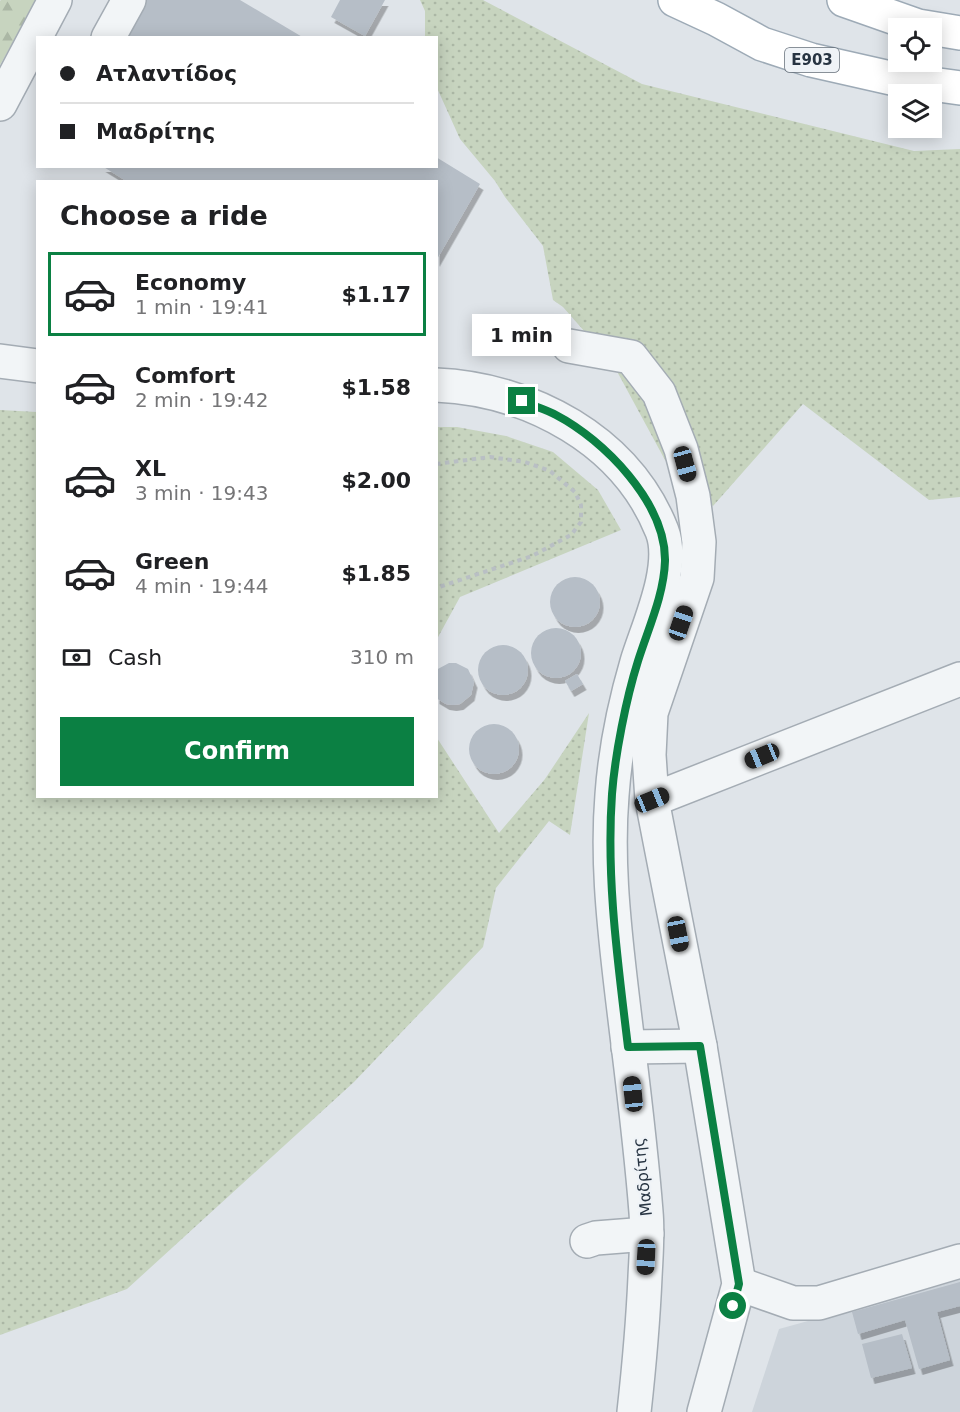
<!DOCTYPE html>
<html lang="en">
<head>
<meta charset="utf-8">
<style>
  :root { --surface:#fff; --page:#f2f2f2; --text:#202124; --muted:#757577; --line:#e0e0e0; --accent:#0b8043 }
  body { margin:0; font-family:"DejaVu Sans",sans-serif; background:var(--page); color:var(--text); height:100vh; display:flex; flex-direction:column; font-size:22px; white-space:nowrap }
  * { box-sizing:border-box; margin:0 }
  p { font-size:20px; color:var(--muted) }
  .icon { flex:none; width:33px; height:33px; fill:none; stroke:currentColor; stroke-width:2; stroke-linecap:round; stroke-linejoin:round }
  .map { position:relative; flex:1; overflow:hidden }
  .drawer { position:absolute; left:36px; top:180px; width:402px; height:618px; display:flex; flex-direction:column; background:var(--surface); border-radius:0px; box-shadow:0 3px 15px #0003 }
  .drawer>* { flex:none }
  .guide { position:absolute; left:36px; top:36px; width:402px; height:132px; border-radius:0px; box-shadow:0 3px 15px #0003; display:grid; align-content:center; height:132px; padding:0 24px; background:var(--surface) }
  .tools { position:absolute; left:888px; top:18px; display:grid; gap:12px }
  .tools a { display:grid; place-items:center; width:54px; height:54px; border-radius:0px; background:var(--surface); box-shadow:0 3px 15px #0003; font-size:30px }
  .end { position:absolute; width:27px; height:27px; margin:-14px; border:8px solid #0b8043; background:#fff; box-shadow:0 0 0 3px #fff }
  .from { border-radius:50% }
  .bubble { position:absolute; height:42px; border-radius:0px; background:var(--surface); box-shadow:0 3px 15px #0003; font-size:20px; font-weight:600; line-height:42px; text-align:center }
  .car { position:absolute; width:18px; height:36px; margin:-18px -9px; border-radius:8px; box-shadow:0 0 4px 2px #0007; background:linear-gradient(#222 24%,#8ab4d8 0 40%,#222 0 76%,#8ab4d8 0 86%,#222 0) }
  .guide b { display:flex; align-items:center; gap:21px; height:57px; font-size:22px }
  .guide b+b { border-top:2px solid var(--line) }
  .guide i { width:15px; height:15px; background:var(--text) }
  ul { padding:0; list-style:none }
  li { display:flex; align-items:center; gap:18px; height:84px; margin:0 12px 9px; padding:0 12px; border:3px solid transparent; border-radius:0px }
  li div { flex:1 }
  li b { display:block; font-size:22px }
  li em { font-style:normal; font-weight:600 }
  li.on { border-color:var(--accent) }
  li>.icon { width:54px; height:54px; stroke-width:1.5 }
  h2 { padding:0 24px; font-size:27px; line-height:72px }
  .pay { display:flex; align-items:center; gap:15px; height:66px; padding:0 24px; font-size:22px }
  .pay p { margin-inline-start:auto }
  .primary-button { display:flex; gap:12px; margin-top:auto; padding:12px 24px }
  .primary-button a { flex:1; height:69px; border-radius:0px; background:var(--accent); color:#fff; font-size:24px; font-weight:600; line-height:69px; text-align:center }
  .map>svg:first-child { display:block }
  .built { fill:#cdd4db }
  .grass { fill:url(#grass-dots) }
  .forest { fill:url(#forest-firs) }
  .building { fill:#b6bec7; filter:url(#shadow) }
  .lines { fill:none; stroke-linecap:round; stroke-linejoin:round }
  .minor-casing { stroke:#a4acb4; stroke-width:36 }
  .major-casing { stroke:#9daab6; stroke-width:36 }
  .path { stroke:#b9bfc4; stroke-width:4; stroke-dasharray:4.5 4.5; stroke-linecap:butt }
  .minor { stroke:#f2f5f7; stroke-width:33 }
  .major { stroke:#fff; stroke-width:33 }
  .route { stroke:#0b8043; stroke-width:8 }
  .labels { text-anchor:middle; stroke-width:4.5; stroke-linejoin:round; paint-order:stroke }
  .shield { fill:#eff3f7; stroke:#636d78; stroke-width:1.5 }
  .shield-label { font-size:15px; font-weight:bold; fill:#273442 }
  .street-label { font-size:16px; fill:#273442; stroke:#eff3f7 }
</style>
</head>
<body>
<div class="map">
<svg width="960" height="1412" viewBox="0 0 960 1412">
  <defs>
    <pattern id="grass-dots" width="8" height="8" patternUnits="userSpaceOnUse" patternTransform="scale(1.5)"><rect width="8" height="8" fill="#c7d4bf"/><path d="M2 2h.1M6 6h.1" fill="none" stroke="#abb7a5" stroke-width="1.8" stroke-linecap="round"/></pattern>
    <pattern id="forest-firs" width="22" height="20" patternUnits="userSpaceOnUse" patternTransform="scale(1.5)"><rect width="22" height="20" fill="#c7d4bf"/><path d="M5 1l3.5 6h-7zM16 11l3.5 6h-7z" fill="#abb7a5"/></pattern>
    <filter id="shadow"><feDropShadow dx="3.5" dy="6" stdDeviation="0" flood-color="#0004"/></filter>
  </defs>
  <rect width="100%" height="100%" fill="#dfe4e9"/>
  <path class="built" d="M960,1279v133h-208l27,-83z"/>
  <g class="grass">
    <path d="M420,0h63l159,84 272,67 46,-2v348l-31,3 -126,-96 -90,102 -48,-46 -52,-96 -50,-57 -10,-7 -10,-54 -38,-49 -10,-16 -35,-42 -23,-51 -1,-50 -11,-1v-26z"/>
    <path d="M0,410l37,2 1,384h398l1,-58 62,95 46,-54 44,-66 -19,122 -21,-14 -53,67 -13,59 -129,135 -227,207 -127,46z"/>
    <path d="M437,427h20l49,9 47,16 45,38 23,40 -161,67 -23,42z"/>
  </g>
  <path class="forest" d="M1,0h36l-37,65v-64z"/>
  <g class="building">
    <path d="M140,0h100l64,38h-186z"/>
    <path d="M340,0h45l-20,36 -34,-19z"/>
    <path d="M436,157l44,27 -44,77v-79h-308l-26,-16h334z"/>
    <circle cx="575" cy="602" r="25"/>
    <circle cx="556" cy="653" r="25"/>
    <circle cx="503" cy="670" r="25"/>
    <path d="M449,663h7l12,6 6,13 -3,13 -11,9 -7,1 -7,-1 -10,-6v-28z"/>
    <path d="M577,674l6,10 -12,7 -6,-10z"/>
    <circle cx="494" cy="749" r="25"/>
    <path d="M960,1282v24l-23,6 13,48 -31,9 -14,-49 -47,14 -6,-22z"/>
    <path d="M902,1334l10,34 -41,10 -9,-34z"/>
  </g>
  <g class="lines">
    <g class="minor-casing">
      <g id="minor">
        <path d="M108,38l21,-38"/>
        <path d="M0,104l55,-104"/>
        <path d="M569,346l62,11 28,36 22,56 12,47 6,46 -2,36 -46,135 -2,42 3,45 48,246 39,238 -35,128"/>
        <path d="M0,361l38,5"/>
        <path d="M436,385c94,4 190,55 226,146 14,36 -14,95 -25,131 -12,41 -22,90 -25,133 -5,61 1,121 8,182 9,78 20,157 26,235 2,22 0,43 -1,65 -2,45 -6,90 -11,135"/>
        <path d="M652,800l308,-121"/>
        <path d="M628,1047l72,-1"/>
        <path d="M587,1241l9,-3 51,-4"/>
        <path d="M739,1284l54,19h26l141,-42"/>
      </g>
    </g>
    <g class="major-casing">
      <g id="major">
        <path d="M675,0l41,19 46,25 49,16 84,19 65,9"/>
        <path d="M844,0l74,26 42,7"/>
      </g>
    </g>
    <path class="path" d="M436,464l54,-7 35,5 25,9 25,21 6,13v17l-10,13 -39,21 -96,32"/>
    <use href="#minor" class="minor"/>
    <use href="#major" class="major"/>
  </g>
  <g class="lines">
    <path class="route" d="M522,401c11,5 23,8 34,14 48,25 110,88 109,146 -1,34 -17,68 -27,100 -12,38 -23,94 -26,133 -6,85 6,169 16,253l72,-1 39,238 -6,22"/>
  </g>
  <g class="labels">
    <rect class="shield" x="785" y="48" width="54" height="24" rx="4.5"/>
    <g class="shield-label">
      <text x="812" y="65">E903</text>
    </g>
    <g class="street-label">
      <text transform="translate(642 1177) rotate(-96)" y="6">Μαδρίτης</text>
    </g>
  </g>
</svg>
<div class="tools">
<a><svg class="icon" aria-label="locate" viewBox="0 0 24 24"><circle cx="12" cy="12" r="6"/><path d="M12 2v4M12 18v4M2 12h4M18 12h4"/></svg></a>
<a><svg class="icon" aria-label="layers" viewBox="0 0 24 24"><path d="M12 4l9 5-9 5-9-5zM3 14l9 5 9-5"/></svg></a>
</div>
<i class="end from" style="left:733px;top:1306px"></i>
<i class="end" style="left:522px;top:401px"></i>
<div class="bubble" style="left:472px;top:314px;width:99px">1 min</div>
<i class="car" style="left:685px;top:464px;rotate:165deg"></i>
<i class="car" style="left:681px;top:623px;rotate:19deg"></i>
<i class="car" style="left:762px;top:756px;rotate:248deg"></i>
<i class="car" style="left:652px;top:800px;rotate:68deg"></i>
<i class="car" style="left:678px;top:934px;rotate:169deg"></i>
<i class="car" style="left:633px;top:1094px;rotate:354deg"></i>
<i class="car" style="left:646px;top:1257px;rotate:183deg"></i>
<div class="guide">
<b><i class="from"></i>Ατλαντίδος</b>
<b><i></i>Μαδρίτης</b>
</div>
<section class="drawer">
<h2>Choose a ride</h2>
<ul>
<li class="on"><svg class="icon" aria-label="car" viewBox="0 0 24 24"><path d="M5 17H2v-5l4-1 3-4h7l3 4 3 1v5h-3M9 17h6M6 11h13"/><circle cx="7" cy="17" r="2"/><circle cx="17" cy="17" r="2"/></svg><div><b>Economy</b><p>1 min · 19:41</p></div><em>$1.17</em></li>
<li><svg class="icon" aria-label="car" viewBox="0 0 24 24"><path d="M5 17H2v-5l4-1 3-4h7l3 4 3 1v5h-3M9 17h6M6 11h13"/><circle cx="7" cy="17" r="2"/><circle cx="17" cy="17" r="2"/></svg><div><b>Comfort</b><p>2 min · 19:42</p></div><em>$1.58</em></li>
<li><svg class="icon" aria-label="car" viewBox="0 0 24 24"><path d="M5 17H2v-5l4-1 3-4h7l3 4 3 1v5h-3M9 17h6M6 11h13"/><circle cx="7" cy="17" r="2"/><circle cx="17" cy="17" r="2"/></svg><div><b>XL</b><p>3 min · 19:43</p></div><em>$2.00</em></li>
<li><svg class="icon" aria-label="car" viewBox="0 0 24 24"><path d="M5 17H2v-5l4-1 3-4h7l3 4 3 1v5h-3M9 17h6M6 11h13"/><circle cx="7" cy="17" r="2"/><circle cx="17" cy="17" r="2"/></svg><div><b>Green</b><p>4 min · 19:44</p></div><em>$1.85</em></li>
</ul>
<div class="pay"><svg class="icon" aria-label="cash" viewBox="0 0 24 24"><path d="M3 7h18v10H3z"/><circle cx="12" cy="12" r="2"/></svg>Cash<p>310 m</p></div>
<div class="primary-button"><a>Confirm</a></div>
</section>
</div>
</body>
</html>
